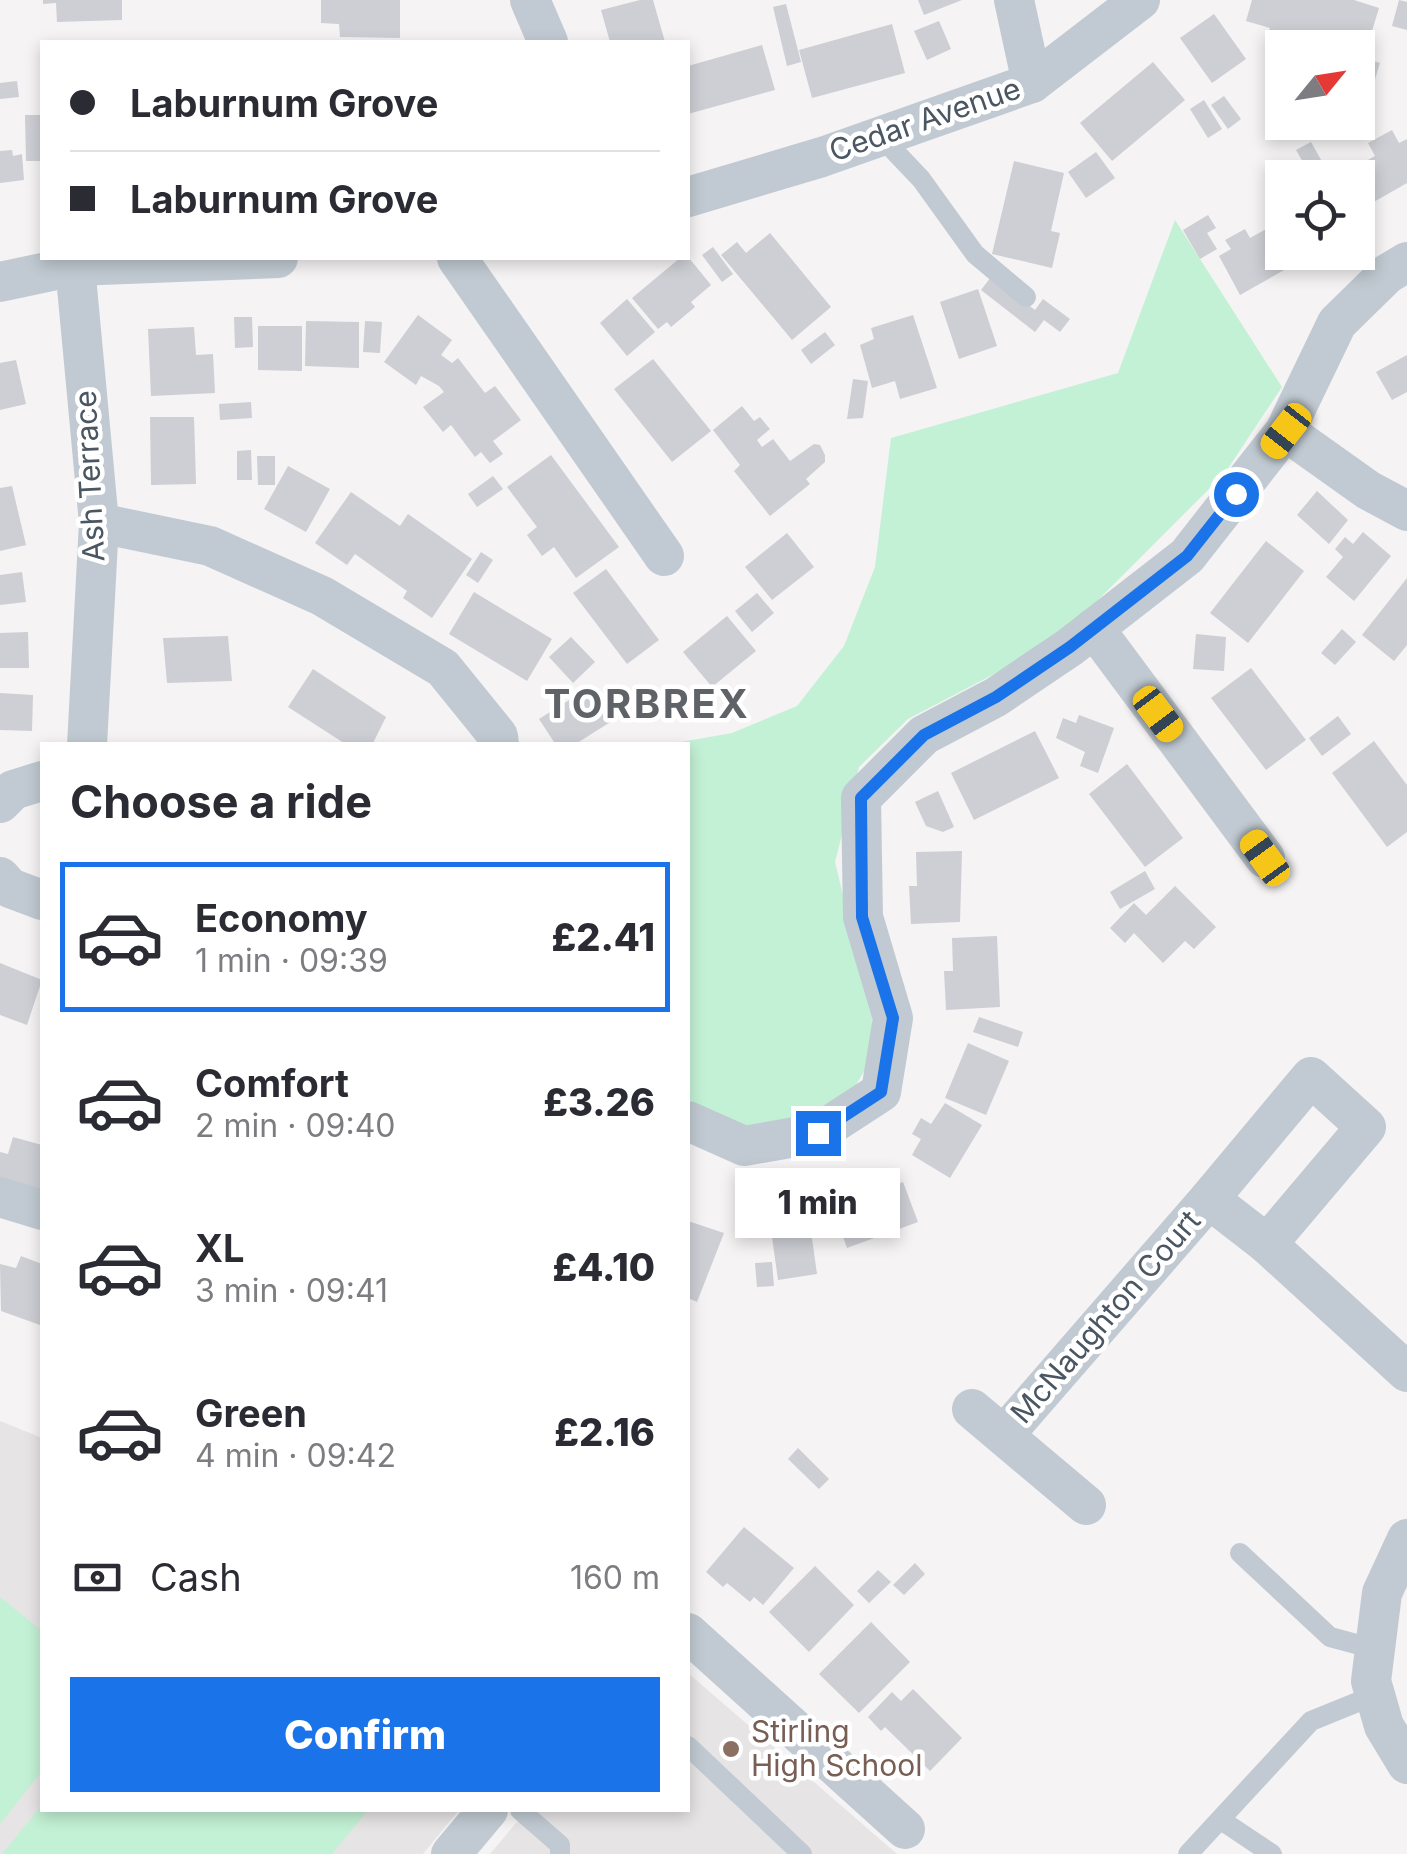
<!DOCTYPE html>
<html lang="en">
<head>
<meta charset="utf-8">
<style>
  :root { --surface:#fff; --page:#f7f7f7; --text:#2b2b33; --muted:#7c7c81; --line:#e1e1e2; --accent:#1a73e8 }
  body { margin:0; font-family:Inter,sans-serif; background:var(--page); color:var(--text); height:100vh; display:flex; flex-direction:column; font-size:38px; white-space:nowrap }
  * { box-sizing:border-box; margin:0 }
  p { font-size:32px; color:var(--muted) }
  .icon { flex:none; width:55px; height:55px; fill:none; stroke:currentColor; stroke-width:2; stroke-linecap:round; stroke-linejoin:round }
  .map { position:relative; flex:1; overflow:hidden }
  .panel { position:absolute; left:40px; top:742px; width:650px; height:1070px; display:flex; flex-direction:column; background:var(--surface); border-radius:0px; box-shadow:0 5px 15px #0003 }
  .panel>* { flex:none }
  .banner { position:absolute; left:40px; top:40px; width:650px; height:220px; border-radius:0px; box-shadow:0 5px 15px #0003; display:grid; align-content:center; height:220px; padding:0 30px; background:var(--surface) }
  .needle { width:65px; rotate:60deg }
  .buttons { position:absolute; left:1265px; top:30px; display:grid; gap:20px }
  .buttons a { display:grid; place-items:center; width:110px; height:110px; border-radius:0px; background:var(--surface); box-shadow:0 5px 15px #0003; font-size:50px }
  .end { position:absolute; width:45px; height:45px; margin:-22px; border:12px solid #1a73e8; background:#fff; box-shadow:0 0 0 5px #fff }
  .from { border-radius:50% }
  .bubble { position:absolute; height:70px; border-radius:0px; background:var(--surface); box-shadow:0 5px 15px #0003; font-size:32px; font-weight:800; line-height:70px; text-align:center }
  .car { position:absolute; width:30px; height:60px; margin:-30px -15px; border-radius:12px; box-shadow:0 0 8px 2px #0007; background:linear-gradient(#f5c518 24%,#345 0 40%,#f5c518 0 76%,#345 0 86%,#f5c518 0) }
  .banner b { display:flex; align-items:center; gap:35px; height:95px; font-size:38px }
  .banner b+b { border-top:2px solid var(--line) }
  .banner i { width:25px; height:25px; background:var(--text) }
  ul { padding:0; list-style:none }
  li { display:flex; align-items:center; gap:30px; height:150px; margin:0 20px 15px; padding:0 10px; border:5px solid transparent; border-radius:0px }
  li div { flex:1 }
  li b { display:block; font-size:38px }
  li em { font-style:normal; font-weight:800 }
  li.selected { border-color:var(--accent) }
  li>.icon { width:90px; height:90px; stroke-width:1.5 }
  h2 { padding:0 30px; font-size:45px; line-height:120px }
  .pay { display:flex; align-items:center; gap:25px; height:110px; padding:0 30px; font-size:38px }
  .pay p { margin-inline-start:auto }
  .primary-button { display:flex; gap:20px; margin-top:auto; padding:20px 30px }
  .primary-button a { flex:1; height:115px; border-radius:0px; background:var(--accent); color:#fff; font-size:40px; font-weight:800; line-height:115px; text-align:center }
  .map>svg:first-child { display:block }
  .education { fill:#e6e4e5 }
  .green { fill:#c3f1d5 }
  .building { fill:#cdcfd5 }
  .lines { fill:none; stroke-linecap:round; stroke-linejoin:round }
  .service { stroke:#c1cad2; stroke-width:20 }
  .minor { stroke:#c1cad2; stroke-width:40 }
  .route { stroke:#1a73e8; stroke-width:12 }
  .education-dot { fill:#8d6e63; stroke:#fff; stroke-width:4 }
  .labels { text-anchor:middle; stroke-width:9; stroke-linejoin:round; paint-order:stroke }
  .street-label { font-size:30px; fill:#4a5661; stroke:#fff }
  .education-label { font-size:30px; fill:#785e54; stroke:#fff; text-anchor:start }
  .district-label { font-size:40px; font-weight:bold; letter-spacing:2.5px; fill:#5f6368; stroke:#fff }
</style>
</head>
<body>
<div class="map">
<svg width="1407" height="1854" viewBox="0 0 1407 1854">
  <rect width="100%" height="100%" fill="#f5f3f3"/>
  <g class="education">
    <path d="M0,1421l42,17v372h417l-36,44h-423z"/>
    <path d="M688,1673l209,181h-407l37,-44h161z"/>
  </g>
  <g class="green">
    <path d="M1175,220l107,167 -57,86 -168,168 -149,78 -49,48 -24,95 37,154 -1,44 -28,46 -52,16 -54,5 -49,-28v-354h-24l68,-12 65,-27 47,-60 31,-79 16,-129 227,-65z"/>
    <path d="M0,1597l42,34v140l-42,53z"/>
    <path d="M42,1805v5h326l-36,44h-330z"/>
  </g>
  <g class="building">
    <path d="M43,0h79v20l-65,2 -1,-19 -13,1z"/>
    <path d="M321,0h79v38l-60,-1 -1,-13 -18,-1z"/>
    <path d="M640,0h13l12,42h-55l-9,-32z"/>
    <path d="M918,0h44l-38,15z"/>
    <path d="M1252,0h102l25,8 -14,46 -7,-2v-4h-38l2,-8 -28,-9 -5,15 -23,-7 4,-11 -24,-7z"/>
    <path d="M1399,0l8,2v28l-15,-4z"/>
    <path d="M786,4l15,58 -14,4 -14,-59z"/>
    <path d="M1214,14l32,45 -34,24 -32,-45z"/>
    <path d="M939,21l12,28 -24,11 -13,-29z"/>
    <path d="M892,24l13,49 -93,25 -13,-48z"/>
    <path d="M762,45l13,45 -87,24v-48z"/>
    <path d="M1360,57l20,6 -8,26 -14,-4z"/>
    <path d="M1153,62l32,38 -73,61 -32,-38z"/>
    <path d="M17,81l2,16 -19,2v-16z"/>
    <path d="M1224,96l17,23 -13,10 -17,-24z"/>
    <path d="M1204,100l18,29 -14,9 -18,-29z"/>
    <path d="M25,115h17v46h-16z"/>
    <path d="M1392,130l7,13 8,-4v44l-49,28v-33h-22l39,-22 -7,-13z"/>
    <path d="M1311,142l14,25 -14,11h-19l15,-9 -11,-19z"/>
    <path d="M12,150l1,6 9,-2 2,26 -24,3v-32z"/>
    <path d="M1096,152l19,26 -29,20 -18,-26z"/>
    <path d="M1014,161l50,12 -13,58 9,2 -8,35 -60,-14z"/>
    <path d="M1208,215l8,13 -9,5 10,16 -17,10 -17,-29z"/>
    <path d="M1282,220v32h34l-76,43 -21,-39 12,-7 -6,-9 20,-11 5,9z"/>
    <path d="M770,233l61,74 -39,33 -71,-85 16,-13 9,11z"/>
    <path d="M713,247l20,27 -11,8 -20,-27z"/>
    <path d="M680,258h9l22,27 -20,17 4,5 -24,20 -4,-5 -9,7 -26,-31z"/>
    <path d="M991,277l44,33 8,-11 27,20 -10,13 -16,-12 -9,12 -54,-42z"/>
    <path d="M978,289l19,57 -38,13 -19,-57z"/>
    <path d="M627,299l28,33 -28,24 -27,-33z"/>
    <path d="M418,315l34,25 -11,15 11,8 6,-5 27,35 10,-7 26,34 -28,21 10,13 -13,9 -9,-11 -6,5 -24,-32 -8,7 -20,-25 21,-15 -5,-6 -18,-10 -5,9 -32,-23z"/>
    <path d="M913,315l24,73 -37,11 -5,-18 -23,7 -12,-43 14,-6 -3,-11z"/>
    <path d="M234,317h18l1,30 -18,1z"/>
    <path d="M306,321l53,1v46l-54,-2z"/>
    <path d="M365,321l17,1 -2,31 -17,-1z"/>
    <path d="M258,326h44v45l-44,-1z"/>
    <path d="M194,327l2,28 17,-1 2,39 -64,3 -3,-67z"/>
    <path d="M825,332l10,13 -24,19 -10,-14z"/>
    <path d="M1407,355v37l-15,8 -16,-28z"/>
    <path d="M653,359l58,72 -39,31 -58,-73z"/>
    <path d="M16,360l10,44 -26,6v-47z"/>
    <path d="M853,379l15,2 -5,37 -16,1z"/>
    <path d="M251,402l1,16 -32,2 -1,-16z"/>
    <path d="M742,406l12,15 6,-4 10,12 -13,11 5,7 11,-8 17,22 24,-17 6,1 5,10v7l-19,17 4,5 -40,32 -36,-45 6,-6 -27,-35z"/>
    <path d="M150,417h44l2,67 -45,1z"/>
    <path d="M251,450l1,30h-15v-29z"/>
    <path d="M551,455l68,92 -43,31 -22,-31 -12,9 -15,-21 10,-8 -30,-40z"/>
    <path d="M257,456h18v29h-17z"/>
    <path d="M288,466l42,23 -24,43 -42,-23z"/>
    <path d="M493,476l10,13 -26,18 -9,-13z"/>
    <path d="M12,486l14,59 -26,6v-63z"/>
    <path d="M1317,491l31,29 -19,24 -32,-29z"/>
    <path d="M351,492l49,34 8,-12 64,45 -40,59 -29,-20 4,-7 -52,-37 -8,11 -32,-22z"/>
    <path d="M1363,532l28,24 -37,45 -28,-24 17,-20 -8,-8 10,-12 8,7z"/>
    <path d="M787,533l27,34 -42,33 -27,-33z"/>
    <path d="M1266,541l38,30 -56,72 -38,-30z"/>
    <path d="M481,552l12,8 -15,23 -12,-8z"/>
    <path d="M606,569l53,71 -32,24 -54,-71z"/>
    <path d="M22,572l4,30 -26,3v-30z"/>
    <path d="M1407,578v67l-13,16 -32,-26z"/>
    <path d="M474,592l78,47 -25,42 -78,-47z"/>
    <path d="M757,593l17,20 -22,19 -17,-21z"/>
    <path d="M727,616l29,35 -44,36 -29,-35z"/>
    <path d="M1342,629l14,13 -21,23 -14,-12z"/>
    <path d="M28,632l1,36h-29v-35z"/>
    <path d="M1196,634l30,3 -2,34 -31,-2z"/>
    <path d="M228,636l4,45 -65,2 -4,-45z"/>
    <path d="M571,637l24,25 -22,21 -24,-26z"/>
    <path d="M1251,668l55,72 -40,30 -55,-72z"/>
    <path d="M313,669l73,48 -14,28h-25l-59,-38z"/>
    <path d="M590,687l22,34 -38,24h-18l-17,-26z"/>
    <path d="M0,693l33,2 -1,36 -32,-1z"/>
    <path d="M1079,715l35,13 -16,45 -18,-7 5,-14 -29,-14 7,-20 13,5z"/>
    <path d="M1338,716l13,18 -29,22 -13,-18z"/>
    <path d="M1035,731l24,47 -85,42 -23,-47z"/>
    <path d="M1374,741l33,44v47l-20,15 -55,-74z"/>
    <path d="M1127,764l56,74 -38,29 -56,-73z"/>
    <path d="M938,791l16,36 -11,5 -17,-6 -11,-24z"/>
    <path d="M962,851l-2,71 -49,2 -2,-38h8l-1,-34z"/>
    <path d="M1145,871l10,18 -35,20 -10,-17z"/>
    <path d="M1175,886l41,41 -22,22 -9,-8 -22,22 -29,-30 -9,10 -15,-15 24,-25 12,12z"/>
    <path d="M997,936l3,71 -54,3 -2,-39h9l-1,-33z"/>
    <path d="M0,963l42,17 -15,45 -27,-10z"/>
    <path d="M979,1017l44,15 -5,15 -45,-15z"/>
    <path d="M968,1043l41,18 -23,54 -41,-17z"/>
    <path d="M945,1103l37,22 -32,53 -38,-23 9,-16 -9,-5 9,-16 10,6z"/>
    <path d="M13,1137l29,8v53l-42,-12v-34l8,2z"/>
    <path d="M881,1170l7,18 15,-6 15,40 -71,26 -21,-59z"/>
    <path d="M808,1210l9,64 -39,6 -9,-64z"/>
    <path d="M688,1221l36,12 -27,69 -9,-4z"/>
    <path d="M21,1256l21,8 -2,61 -39,-14 -1,-47 16,4z"/>
    <path d="M772,1262l2,24 -17,1 -2,-24z"/>
    <path d="M798,1448l31,31 -10,10 -31,-30z"/>
    <path d="M744,1527l50,41 -31,37 -9,-8 -4,5 -23,-19 -4,4 -17,-15z"/>
    <path d="M915,1563l10,11 -21,21 -11,-10z"/>
    <path d="M815,1566l39,39 -45,47 -40,-40z"/>
    <path d="M878,1570l13,12 -22,21 -12,-12z"/>
    <path d="M871,1622l39,40 -51,51 -40,-39z"/>
    <path d="M913,1689l49,49 -32,33 -45,-44 -4,4 -13,-14 24,-25 9,9z"/>
  </g>
  <g class="lines">
    <g class="service">
      <path d="M880,136l41,43 54,75 51,43"/>
      <path d="M1240,1553l90,84 45,12"/>
      <path d="M688,1746l114,108"/>
      <path d="M520,1810l40,35v9"/>
      <path d="M1221,1820l51,34"/>
      <path d="M1188,1854l123,-133 64,-26"/>
    </g>
    <g class="minor">
      <path d="M530,0l18,42"/>
      <path d="M1014,0l18,83"/>
      <path d="M688,197l134,-40 210,-74 108,-83"/>
      <path d="M457,258l207,298"/>
      <path d="M75,266l24,257 -12,222"/>
      <path d="M0,282l75,-16 203,-8"/>
      <path d="M1285,431l83,59 39,21"/>
      <path d="M99,523l111,23 112,50 121,72 55,68 1,9"/>
      <path d="M1094,628l171,230"/>
      <path d="M0,803l13,-13 29,-9"/>
      <path d="M0,877l10,11 32,12"/>
      <path d="M688,1121l56,25 74,-13 63,-41 12,-74 -30,-101 -2,-119 63,-63 72,-38 74,-50 117,-91 98,-125 52,-108 50,-49 20,-12"/>
      <path d="M0,1197l42,13"/>
      <path d="M1209,1199l102,-122 55,50 -99,117"/>
      <path d="M972,1409l114,96"/>
      <path d="M1004,1435l205,-236 58,45 140,128"/>
      <path d="M1407,1539l-25,54 -11,88 13,45 23,38"/>
      <path d="M688,1633l217,196"/>
      <path d="M451,1854l37,-44"/>
    </g>
  </g>
  <g class="lines">
    <path class="route" d="M818,1133l63,-41 12,-74 -31,-101 -1,-119 63,-63 72,-38 74,-50 117,-91 49,-62"/>
  </g>
  <circle class="education-dot" cx="731" cy="1749" r="10"/>
  <g class="labels">
    <g class="street-label">
      <text transform="translate(925 120) rotate(-19)" y="10">Cedar Avenue</text>
      <text transform="translate(90 476) rotate(-93)" y="10">Ash Terrace</text>
      <text transform="translate(1106 1317) rotate(-49)" y="10">McNaughton Court</text>
    </g>
    <g class="education-label">
      <text x="751" y="1742">Stirling<tspan x="751" dy="34">High School</tspan></text>
    </g>
    <g class="district-label">
      <text x="647" y="718">TORBREX</text>
    </g>
  </g>
</svg>
<div class="buttons">
<a><svg class="needle" viewBox="-14 -14 28 28"><path d="M0-13l5 13h-10z" fill="#e53935"/><path d="M0 13l5-13h-10z" fill="#7c7c81"/></svg></a>
<a><svg class="icon" aria-label="locate" viewBox="0 0 24 24"><circle cx="12" cy="12" r="6"/><path d="M12 2v4M12 18v4M2 12h4M18 12h4"/></svg></a>
</div>
<i class="end from" style="left:1236px;top:494px"></i>
<i class="end" style="left:818px;top:1133px"></i>
<div class="bubble" style="left:735px;top:1168px;width:165px">1 min</div>
<i class="car" style="left:1286px;top:431px;rotate:218deg"></i>
<i class="car" style="left:1158px;top:714px;rotate:143deg"></i>
<i class="car" style="left:1265px;top:858px;rotate:324deg"></i>
<div class="banner">
<b><i class="from"></i>Laburnum Grove</b>
<b><i></i>Laburnum Grove</b>
</div>
<section class="panel">
<h2>Choose a ride</h2>
<ul>
<li class="selected"><svg class="icon" aria-label="car" viewBox="0 0 24 24"><path d="M5 17H2v-5l4-1 3-4h7l3 4 3 1v5h-3M9 17h6M6 11h13"/><circle cx="7" cy="17" r="2"/><circle cx="17" cy="17" r="2"/></svg><div><b>Economy</b><p>1 min · 09:39</p></div><em>£2.41</em></li>
<li><svg class="icon" aria-label="car" viewBox="0 0 24 24"><path d="M5 17H2v-5l4-1 3-4h7l3 4 3 1v5h-3M9 17h6M6 11h13"/><circle cx="7" cy="17" r="2"/><circle cx="17" cy="17" r="2"/></svg><div><b>Comfort</b><p>2 min · 09:40</p></div><em>£3.26</em></li>
<li><svg class="icon" aria-label="car" viewBox="0 0 24 24"><path d="M5 17H2v-5l4-1 3-4h7l3 4 3 1v5h-3M9 17h6M6 11h13"/><circle cx="7" cy="17" r="2"/><circle cx="17" cy="17" r="2"/></svg><div><b>XL</b><p>3 min · 09:41</p></div><em>£4.10</em></li>
<li><svg class="icon" aria-label="car" viewBox="0 0 24 24"><path d="M5 17H2v-5l4-1 3-4h7l3 4 3 1v5h-3M9 17h6M6 11h13"/><circle cx="7" cy="17" r="2"/><circle cx="17" cy="17" r="2"/></svg><div><b>Green</b><p>4 min · 09:42</p></div><em>£2.16</em></li>
</ul>
<div class="pay"><svg class="icon" aria-label="cash" viewBox="0 0 24 24"><path d="M3 7h18v10H3z"/><circle cx="12" cy="12" r="2"/></svg>Cash<p>160 m</p></div>
<div class="primary-button"><a>Confirm</a></div>
</section>
</div>
</body>
</html>
